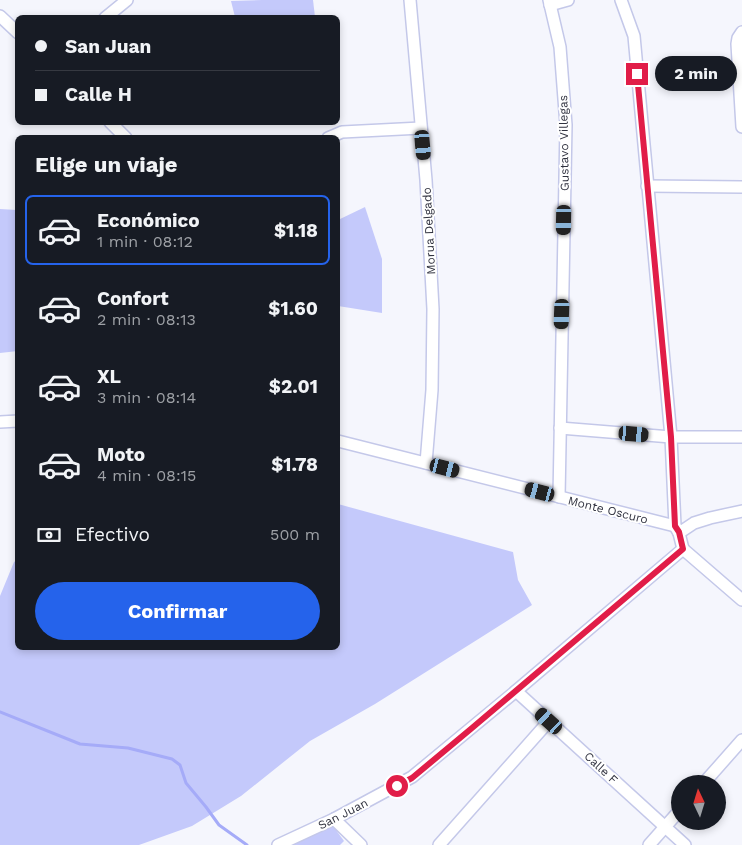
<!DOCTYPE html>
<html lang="es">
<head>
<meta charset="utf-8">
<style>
  :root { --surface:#171b24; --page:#242831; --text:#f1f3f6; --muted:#9ea1a6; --line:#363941; --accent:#2563eb }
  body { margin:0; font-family:"Work Sans",sans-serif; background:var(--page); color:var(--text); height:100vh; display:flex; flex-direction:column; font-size:19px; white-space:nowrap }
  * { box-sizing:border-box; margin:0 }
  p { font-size:16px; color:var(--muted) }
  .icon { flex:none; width:28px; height:28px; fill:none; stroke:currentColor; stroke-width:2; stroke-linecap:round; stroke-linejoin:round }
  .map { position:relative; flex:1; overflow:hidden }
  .drawer { position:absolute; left:15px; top:135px; width:325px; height:515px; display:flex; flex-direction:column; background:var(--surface); border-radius:8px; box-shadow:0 2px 8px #0003 }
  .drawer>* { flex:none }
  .hud { position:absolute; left:15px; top:15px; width:325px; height:110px; border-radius:8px; box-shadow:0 2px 8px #0003; display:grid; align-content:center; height:110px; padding:0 20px; background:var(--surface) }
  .needle { width:32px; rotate:356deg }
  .fabs { position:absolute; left:671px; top:775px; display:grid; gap:10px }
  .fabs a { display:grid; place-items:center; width:55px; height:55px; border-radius:50%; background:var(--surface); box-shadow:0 2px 8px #0003; font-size:25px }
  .end { position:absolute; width:22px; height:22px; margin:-11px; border:6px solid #e11d48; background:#fff; box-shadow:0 0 0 2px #fff }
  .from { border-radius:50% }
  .bubble { position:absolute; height:35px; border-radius:18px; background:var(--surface); box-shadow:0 2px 8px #0003; font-size:16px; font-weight:700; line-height:35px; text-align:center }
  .car { position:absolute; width:15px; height:30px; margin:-15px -8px; border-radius:6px; box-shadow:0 0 4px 1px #0007; background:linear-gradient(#222 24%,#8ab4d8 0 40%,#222 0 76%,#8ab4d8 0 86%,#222 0) }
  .hud b { display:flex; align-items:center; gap:18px; height:48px; font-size:19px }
  .hud b+b { border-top:1px solid var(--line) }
  .hud i { width:12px; height:12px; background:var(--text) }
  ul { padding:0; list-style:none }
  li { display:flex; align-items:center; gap:15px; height:70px; margin:0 10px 8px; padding:0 10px; border:2px solid transparent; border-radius:8px }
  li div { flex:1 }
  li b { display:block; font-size:19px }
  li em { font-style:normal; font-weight:700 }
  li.active { border-color:var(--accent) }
  li>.icon { width:45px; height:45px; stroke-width:1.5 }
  h2 { padding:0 20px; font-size:22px; line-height:60px }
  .pay { display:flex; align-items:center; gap:12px; height:55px; padding:0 20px; font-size:19px }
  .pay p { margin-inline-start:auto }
  .cta { display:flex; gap:10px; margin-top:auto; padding:10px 20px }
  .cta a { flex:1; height:58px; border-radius:30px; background:var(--accent); color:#fff; font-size:20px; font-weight:700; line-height:58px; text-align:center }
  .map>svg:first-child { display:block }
  .green { fill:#c4c9fb }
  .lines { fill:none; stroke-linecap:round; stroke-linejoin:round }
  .stream { stroke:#a5abf8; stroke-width:3 }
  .street-casing { stroke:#c4c8e9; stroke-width:14 }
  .street { stroke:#fff; stroke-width:11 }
  .route { stroke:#e11d48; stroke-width:6 }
  .labels { text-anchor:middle; stroke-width:4; stroke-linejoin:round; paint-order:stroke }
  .street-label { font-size:12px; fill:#30323f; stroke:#fff }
</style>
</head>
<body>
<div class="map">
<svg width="742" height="845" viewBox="0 0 742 845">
  <rect width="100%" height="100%" fill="#f5f6fd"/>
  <g class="green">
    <path d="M262,0h51l2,17h-80l-4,-16z"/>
    <path d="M365,207l17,52v54l-44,-7v-86z"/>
    <path d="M0,209l17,1 1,141 -18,2z"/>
    <path d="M338,504l175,48 5,28 14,25 -52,33 -105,66 -65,37 -69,55 -49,30 -53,19h-139v-249l14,-34 3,-2 1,88h320z"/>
    <path d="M333,826l11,15 -4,4h-47l11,-7z"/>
  </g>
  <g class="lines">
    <path class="stream" d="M0,712l80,32 48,4 44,11 8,6 6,18 20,24 13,18 28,20"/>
    <g class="street-casing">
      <g id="street">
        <path d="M410,0l16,180 7,129 -1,81 -6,73"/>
        <path d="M549,0l11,47 6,78 -7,372"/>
        <path d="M621,0l13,36 37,401 4,89 4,7 4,16"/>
        <path d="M550,5l18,-5"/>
        <path d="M0,16l18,17"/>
        <path d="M105,18l22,-18"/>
        <path d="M742,32l-4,6 -1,6 5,83"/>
        <path d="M110,122l16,16"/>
        <path d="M328,138l14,-6 79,-4"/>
        <path d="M647,186l95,1"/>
        <path d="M0,422l18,-1"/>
        <path d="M560,428l111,9h71"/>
        <path d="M338,441l337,85"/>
        <path d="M679,533l15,-10 16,-5 32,-7"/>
        <path d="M683,549l59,51"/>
        <path d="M516,691l169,154"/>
        <path d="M703,784l39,-44"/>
        <path d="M334,819l27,26"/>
        <path d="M278,845l56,-26 78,-42 104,-86 167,-142"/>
        <path d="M439,845l110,-124"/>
        <path d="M649,845l31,-35"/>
      </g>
    </g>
    <use href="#street" class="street"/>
  </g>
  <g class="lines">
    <path class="route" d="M397,786l15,-8 60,-50 211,-179 -4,-17 -4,-6 -4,-89 -34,-363"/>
  </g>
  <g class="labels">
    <g class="street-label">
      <text transform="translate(564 143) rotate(-91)" y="4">Gustavo Villegas</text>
      <text transform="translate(429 231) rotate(-93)" y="4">Morua Delgado</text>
      <text transform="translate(608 510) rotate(14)" y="4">Monte Oscuro</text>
      <text transform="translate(601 768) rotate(43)" y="4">Calle F</text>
      <text transform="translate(343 814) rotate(-27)" y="4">San Juan</text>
    </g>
  </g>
</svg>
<div class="fabs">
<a><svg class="needle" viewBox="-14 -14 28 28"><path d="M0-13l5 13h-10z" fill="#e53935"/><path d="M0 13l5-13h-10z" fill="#9ea1a6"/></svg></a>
</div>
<i class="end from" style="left:397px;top:786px"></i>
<i class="end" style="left:637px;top:74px"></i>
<div class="bubble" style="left:655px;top:56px;width:82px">2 min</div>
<i class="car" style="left:423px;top:145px;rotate:175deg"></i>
<i class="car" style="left:564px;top:220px;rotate:181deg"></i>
<i class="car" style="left:562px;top:314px;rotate:182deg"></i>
<i class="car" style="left:634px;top:434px;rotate:95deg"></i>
<i class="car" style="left:445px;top:468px;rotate:104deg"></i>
<i class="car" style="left:540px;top:492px;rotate:285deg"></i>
<i class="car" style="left:549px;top:721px;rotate:312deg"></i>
<div class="hud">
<b><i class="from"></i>San Juan</b>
<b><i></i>Calle H</b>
</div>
<section class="drawer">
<h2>Elige un viaje</h2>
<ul>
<li class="active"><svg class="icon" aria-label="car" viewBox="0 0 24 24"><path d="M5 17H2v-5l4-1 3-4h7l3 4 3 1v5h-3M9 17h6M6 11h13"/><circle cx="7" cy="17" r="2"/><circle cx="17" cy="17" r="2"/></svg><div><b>Económico</b><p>1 min · 08:12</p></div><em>$1.18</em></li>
<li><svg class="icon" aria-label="car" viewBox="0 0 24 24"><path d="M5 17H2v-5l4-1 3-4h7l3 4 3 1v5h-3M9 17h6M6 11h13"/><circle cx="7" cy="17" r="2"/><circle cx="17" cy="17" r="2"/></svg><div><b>Confort</b><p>2 min · 08:13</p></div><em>$1.60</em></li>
<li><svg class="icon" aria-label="car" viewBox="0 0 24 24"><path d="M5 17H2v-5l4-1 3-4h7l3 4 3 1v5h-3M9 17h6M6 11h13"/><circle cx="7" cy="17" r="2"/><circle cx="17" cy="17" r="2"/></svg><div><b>XL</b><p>3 min · 08:14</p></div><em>$2.01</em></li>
<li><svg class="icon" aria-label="car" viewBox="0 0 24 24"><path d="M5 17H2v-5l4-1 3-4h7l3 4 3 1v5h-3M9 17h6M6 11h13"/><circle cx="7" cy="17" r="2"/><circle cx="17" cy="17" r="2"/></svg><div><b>Moto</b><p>4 min · 08:15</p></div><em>$1.78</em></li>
</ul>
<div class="pay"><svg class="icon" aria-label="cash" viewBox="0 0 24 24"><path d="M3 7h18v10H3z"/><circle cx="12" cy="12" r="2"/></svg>Efectivo<p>500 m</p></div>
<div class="cta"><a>Confirmar</a></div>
</section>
</div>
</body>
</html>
